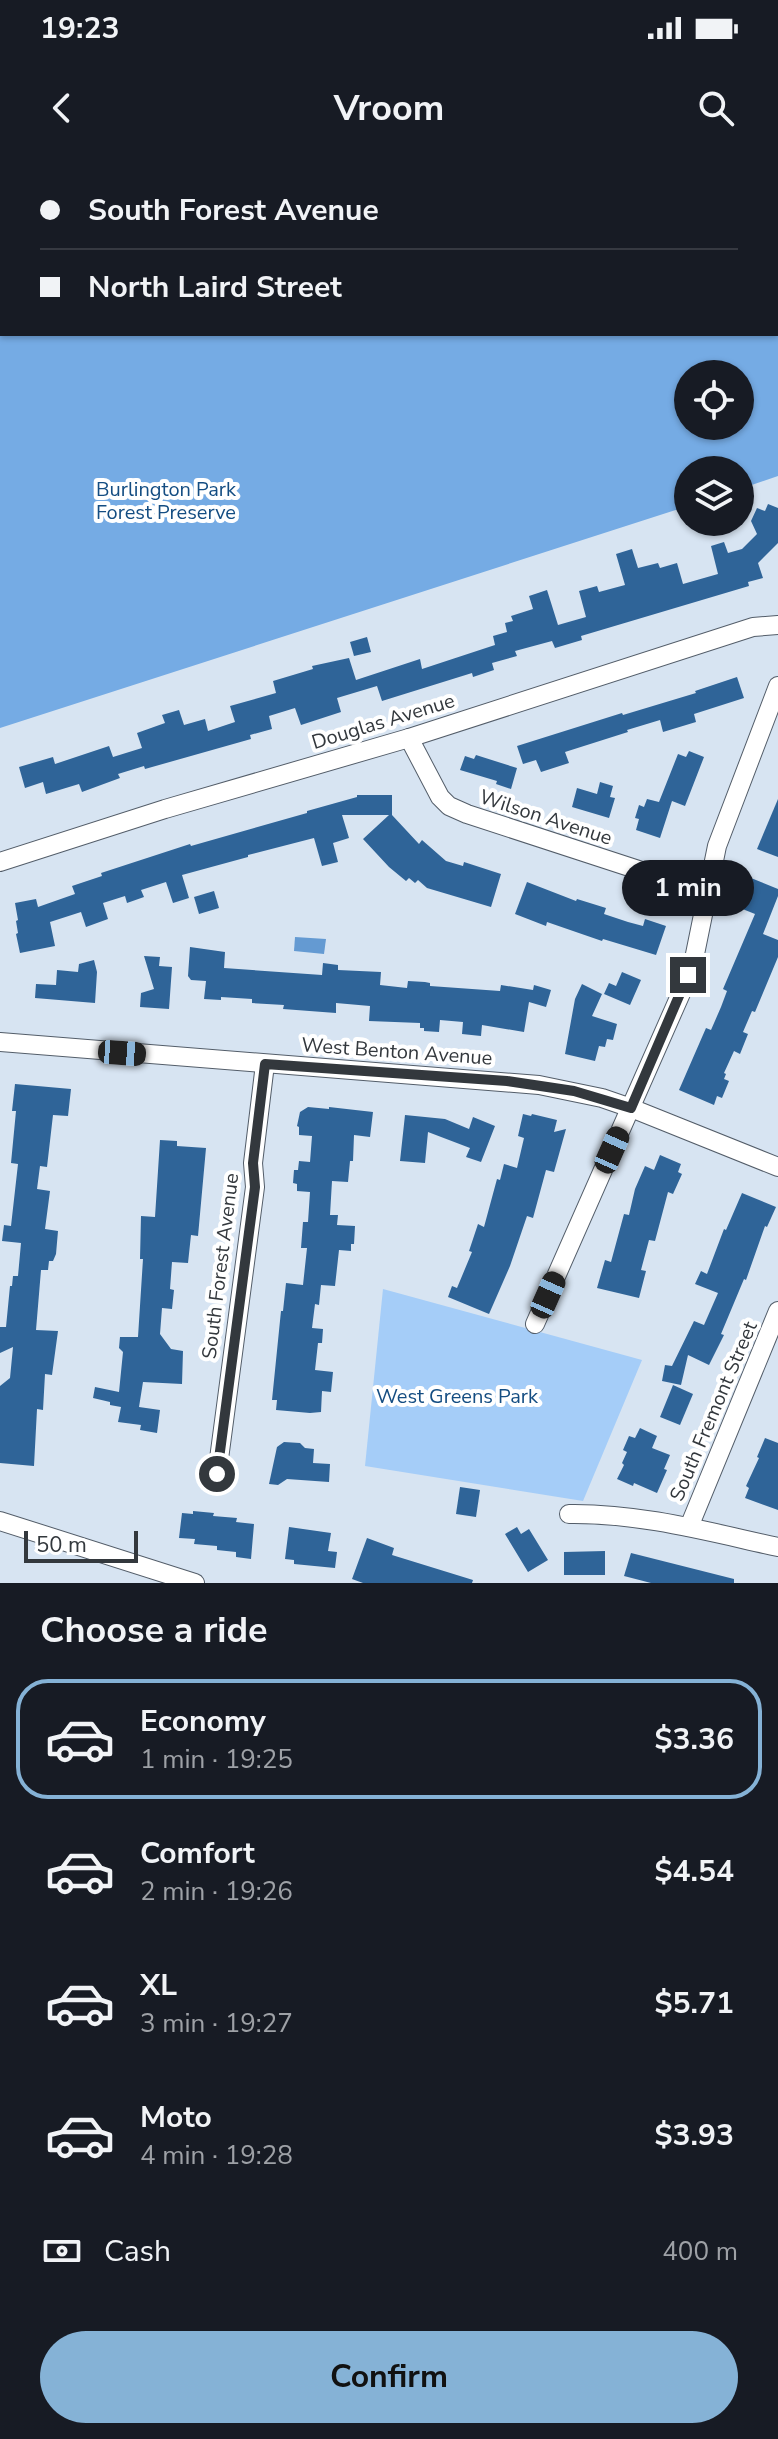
<!DOCTYPE html>
<html lang="en">
<head>
<meta charset="utf-8">
<style>
  :root { --surface:#171b24; --page:#20242c; --text:#f1f3f6; --muted:#9ea1a6; --line:#363941; --accent:#85b2d6 }
  body { margin:0; font-family:"Nunito Sans",sans-serif; background:var(--page); color:var(--text); height:100vh; display:flex; flex-direction:column; font-size:30px; white-space:nowrap }
  * { box-sizing:border-box; margin:0 }
  p { font-size:26px; color:var(--muted) }
  .icon { flex:none; width:44px; height:44px; fill:none; stroke:currentColor; stroke-width:2; stroke-linecap:round; stroke-linejoin:round }
  .map { position:relative; height:1423px; overflow:hidden }
  .sheet { display:flex; flex-direction:column; background:var(--surface); flex:1 }
  .sheet>* { flex:none }
  .guide { position:absolute; left:0px; top:0px; width:778px; height:176px; box-shadow:0 2px 6px #0004; display:grid; align-content:center; height:176px; padding:0 40px; background:var(--surface) }
  .controls { position:absolute; left:674px; top:200px; display:grid; gap:16px }
  .controls a { display:grid; place-items:center; width:80px; height:80px; border-radius:50%; background:var(--surface); box-shadow:0 2px 6px #0004; font-size:40px }
  .scale { position:absolute; left:24px; bottom:20px; width:114px; box-sizing:border-box; padding-left:8px; border:4px solid #33383d; border-top:0; font-size:22px; line-height:28px; white-space:nowrap; color:#33383d; -webkit-text-stroke:6px #fff; paint-order:stroke }
  .end { position:absolute; width:36px; height:36px; margin:-18px; border:10px solid #33383d; background:#fff; box-shadow:0 0 0 4px #fff }
  .from { border-radius:50% }
  .bubble { position:absolute; height:56px; border-radius:28px; background:var(--surface); box-shadow:0 2px 6px #0004; font-size:26px; font-weight:700; line-height:56px; text-align:center }
  .car { position:absolute; width:24px; height:48px; margin:-24px -12px; border-radius:10px; box-shadow:0 0 6px 2px #0007; background:linear-gradient(#222 24%,#8ab4d8 0 40%,#222 0 76%,#8ab4d8 0 86%,#222 0) }
  .guide b { display:flex; align-items:center; gap:28px; height:76px; font-size:30px }
  .guide b+b { border-top:2px solid var(--line) }
  .guide i { width:20px; height:20px; background:var(--text) }
  ul { padding:0; list-style:none }
  li { display:flex; align-items:center; gap:24px; height:120px; margin:0 16px 12px; padding:0 24px; border:4px solid transparent; border-radius:32px }
  li div { flex:1 }
  li b { display:block; font-size:30px }
  li em { font-style:normal; font-weight:700 }
  li.current { border-color:var(--accent) }
  li>.icon { width:72px; height:72px; stroke-width:1.5 }
  h2 { padding:0 40px; font-size:36px; line-height:96px }
  .pay { display:flex; align-items:center; gap:20px; height:88px; padding:0 40px; font-size:30px }
  .pay p { margin-inline-start:auto }
  .button { display:flex; gap:16px; margin-top:auto; padding:16px 40px }
  .button a { flex:1; height:92px; border-radius:48px; background:var(--accent); color:#111; font-size:32px; font-weight:700; line-height:92px; text-align:center }
  .status { display:flex; justify-content:space-between; align-items:center; height:56px; padding:0 40px; background:var(--surface); direction:ltr }
  .status svg { height:22px; fill:currentColor }
  header { display:flex; justify-content:space-between; align-items:center; height:104px; padding:0 40px; background:var(--surface); font-size:36px; font-weight:700 }
  .map>svg:first-child { display:block }
  .built { fill:#c5d6ea }
  .green { fill:#a5cdf8 }
  .forest { fill:#75abe4; fill-rule:evenodd }
  .water { fill:#649ad2 }
  .building { fill:#2f6498 }
  .lines { fill:none; stroke-linecap:round; stroke-linejoin:round }
  .minor-casing { stroke:#535d69; stroke-width:20 }
  .minor { stroke:#fff; stroke-width:18 }
  .rail { stroke:#8c96a0; stroke-width:5 }
  .route { stroke:#33383d; stroke-width:10 }
  .labels { text-anchor:middle; stroke-width:8; stroke-linejoin:round; paint-order:stroke }
  .park-label { font-size:20px; fill:#144d82; stroke:#fff }
  .street-label { font-size:20px; fill:#33383d; stroke:#fff }
</style>
</head>
<body>
<div class="status"><b>19:23</b><svg viewBox="0 0 49 12"><path d="M0 12V9h3v3zM5 12V6h3v6zM10 12V3h3v9zM15 12V0h3v12zM26 1h20v11H26zM47 4h2v5h-2z"/></svg></div>
<header><svg class="icon" aria-label="back" viewBox="0 0 24 24"><path d="M15 5l-7 7 7 7"/></svg>Vroom<svg class="icon" aria-label="search" viewBox="0 0 24 24"><circle cx="10" cy="10" r="6"/><path d="M15 15l6 6"/></svg></header>
<div class="map">
<svg width="778" height="1423" viewBox="0 0 778 1423">
  <rect width="100%" height="100%" fill="#d7e4f2"/>
  <path class="built" d="M591,0h187v43l-2,-1v-40h-176z"/>
  <path class="green" d="M383,1129l259,71 -59,141 -218,-35z"/>
  <path class="forest" d="M0,0h282l1,2h-281v172h774v-16l2,6v152l-38,13v-19h-52v36l-688,222zM688,214h52v52h-52z"/>
  <path class="water" d="M295,777l31,2 -2,15 -30,-3z"/>
  <g class="building">
    <path d="M768,344l10,4v35l-20,20 5,15 -15,4 1,4 -168,50 1,4 -27,8 -3,-7 -37,10 2,5 -25,7 2,7 -21,7 -1,-4 -90,28 -5,-15 -40,12 4,14 -40,13 -6,-17 -26,8 3,13 -22,6 1,4 -106,30 -1,-3 -26,8 2,4 -38,14 -3,-8 -33,10 -3,-12 -18,6 -6,-21 34,-10 2,7 54,-18 4,11 29,-9 -5,-15 28,-10 -3,-8 17,-5 5,15 21,-6 3,12 27,-9 -5,-16 46,-13 -3,-12 40,-12 -1,-3 37,-8 7,22 64,-21 2,10 73,-24 -2,-9 14,-4 -2,-9 8,-2 -2,-5 22,-7 -4,-13 18,-6 11,35 28,-8 -7,-26 18,-5 2,6 26,-7 -9,-31 16,-5 6,19 20,-5 2,5 17,-5 6,21 35,-10 -7,-28 13,-4 4,11 14,-4 15,-15 -6,-13 6,-13 8,3z"/>
    <path d="M367,477l4,15 -17,4 -4,-14z"/>
    <path d="M737,517l7,21 -50,16 2,8 -33,10 -3,-12 -33,10 1,2 -63,20 4,11 -28,9 -5,-12 -13,4 -6,-18 105,-33 1,2 73,-22 -1,-2z"/>
    <path d="M689,591l15,6 -19,49 -13,-5 -12,37 -24,-8 3,-11 -4,-1 4,-13 5,2 3,-8 12,3 19,-48 8,3z"/>
    <path d="M476,595l41,13 -6,21 -15,-5 1,-3 -37,-11 5,-14 9,3z"/>
    <path d="M600,622l13,4 -3,11 5,1 -6,20 -37,-11 5,-19 20,6z"/>
    <path d="M357,635h35v20l27,29 3,-4 24,21 17,5 1,-4 37,12 -10,33 -64,-19 -9,-8 -3,3 -6,-5 -3,3 -17,-14 -26,-28 26,-24h-47l7,23 -16,5 5,19 -16,4 -8,-28 -66,17v2l-66,18 7,23 -16,5 -7,-21 -25,8 3,7 -17,6 -2,-7 -22,7 5,16 -22,8 -5,-15 -31,10 5,24 -35,7 -4,-19 2,-1 -2,-12 2,-1 -3,-17 21,-4 2,8 37,-13 -3,-8 30,-10 -1,-3 89,-29 1,2 116,-33v-2l50,-14z"/>
    <path d="M778,639v58l-21,-8z"/>
    <path d="M751,718l27,11v7l-15,38 15,6v17l-23,55 -3,-1 -9,21 5,2 -8,20 -6,-3 -10,22 2,1 -2,5 5,2 -7,17 -5,-2 -3,9 -35,-15 27,-62 5,2 10,-23 6,-16 -4,-2 32,-75 -15,-6z"/>
    <path d="M527,722l49,19 1,-2 29,9 -2,6 24,8 15,4 2,-7 21,7 -10,29 -53,-16 -1,2 -55,-19 -1,4 -31,-12z"/>
    <path d="M214,731l5,17 -20,6 -5,-17z"/>
    <path d="M190,787l35,5 -1,16 98,7 1,-12 15,2v5l43,2 -1,13 27,3 1,-7 17,1 5,1v3l70,5 1,-6 32,5 1,-5 17,5 -5,17 -17,-5 -5,30 -42,-7 -1,11 -19,-2 1,-12 -23,-2 -1,12 -15,-1v-3h-4v-5l-51,-2 1,-15 -34,-3v10l-53,-4 1,-4 -32,-2v-4l-31,-2v3l-17,-1 2,-18 -15,-1 -3,-4z"/>
    <path d="M144,796l16,1 -1,9 13,1 -3,42 -29,-2 1,-14 13,-4z"/>
    <path d="M94,800l3,12 -2,31 -60,-5 1,-14 20,1 1,-15 21,2 1,-8z"/>
    <path d="M622,812l19,8 -11,25 -26,-11 5,-11 7,3z"/>
    <path d="M582,824l20,10 -10,22 25,8 -4,16 -6,-1 -2,8 -6,-1 -4,15 -30,-7 10,-55z"/>
    <path d="M15,924l56,5 -3,27 -15,-1 -6,52 -7,-1 -3,23 13,2 -5,38 13,2 -2,23 -3,7h-4l-1,9h-7l-5,60 22,1 -6,44 -7,-1 -2,36 -6,-1 -3,57 -34,-3v-77l10,-8 3,-31 -13,6v-26h6l4,-41h2l1,-10h5l3,-33 -19,-2 2,-16 7,1 7,-62 -7,-1 5,-52h-4z"/>
    <path d="M308,947l21,2v-2l44,5 -3,25 -16,-2 -1,26h-3l-2,21 -16,-1 -2,34h8l-1,10 18,1 -1,18h-3v7l-12,-1 -4,36 -14,-1 -2,20 -4,-1 -3,24 11,1 -1,14h-4l-3,27 18,2 -2,20 -9,-1 -1,21 -11,1 -34,-3 1,-10h-5l9,-89h2l3,-28 17,2 4,-37h-6l2,-26h5l2,-30 -13,-1v-7l-4,-1 1,-13h4l1,-9 11,1 2,-26 -13,-1v-8l-2,-1 3,-14z"/>
    <path d="M523,954l8,2 1,-2 25,6 -3,12 12,-3 -12,43 -8,-2 -13,48 -6,-2 -17,50 -21,48 -41,-17 4,-11 5,2 15,-36 -3,-1 9,-27 6,3 13,-48 3,1 4,-16 13,4 7,-30 -6,-2z"/>
    <path d="M405,955l40,4 24,10 4,-12 22,9 -14,36 -15,-5 4,-9 -42,-16 -3,31 -25,-2z"/>
    <path d="M160,980l17,1v5l29,2 -8,88 -7,-1 -3,28 -16,-1 -2,27 4,1 -2,19 -10,-1 -2,26 11,15 12,2 -1,33 -39,-2 -4,25 21,3 -3,23 -17,-3 1,-5 -23,-3 3,-15 -11,-2v-3l-17,-4 2,-11 24,5 4,-40 -4,-4 1,-11h18l5,-78h-3l1,-43 14,1z"/>
    <path d="M660,995l21,9 -3,8 4,2 -9,20 -5,-2 -13,49 -6,-1 -8,30 5,1 -7,27 -42,-10 8,-28 6,2 13,-48 5,1 6,-26 10,-23 9,4z"/>
    <path d="M742,1033l34,14 -9,20 -2,-1 -19,54 -2,-1 -23,55 3,1 -15,30 -21,-10 -7,30 -19,-4 3,-16 7,1 22,-45 10,4 14,-32 -23,-9 6,-13 6,3 17,-45 2,1z"/>
    <path d="M673,1225l20,9 -13,31 -20,-8z"/>
    <path d="M640,1268l17,8 -5,12 18,7 -6,14 3,1 -10,23 -23,-10 -1,3 -16,-7 7,-14 -2,-2 5,-11 -4,-2 6,-14 6,2z"/>
    <path d="M765,1278l13,5v67l-33,-12 4,-10 -3,-2 13,-28 -2,-1z"/>
    <path d="M284,1282l16,1 5,5 9,1 -1,14 17,1 -1,18 -42,-3 -9,6 -9,-1 8,-37z"/>
    <path d="M460,1327l20,3 -4,27 -20,-3z"/>
    <path d="M193,1351l21,2 -1,3 24,2 -1,4 18,2 -3,35 -15,-2v-5l-19,-2v-4l-23,-2 1,-5 -16,-1 3,-25 11,1z"/>
    <path d="M289,1367l42,6 -3,18 9,1 -2,16 -41,-4v-4l-9,-1z"/>
    <path d="M517,1367l4,7 8,-5 19,31 -20,12 -23,-38z"/>
    <path d="M367,1378l27,10 -2,7 81,25 -1,3h-109l-11,-4z"/>
    <path d="M605,1391v24h-41v-23z"/>
    <path d="M631,1393l103,26v4h-83l-27,-7z"/>
  </g>
  <g class="lines">
    <g class="minor-casing">
      <g id="minor">
        <path d="M409,578l31,59 9,9 18,8 239,78"/>
        <path d="M0,702l165,-53 244,-71 344,-111 25,-2"/>
        <path d="M0,882l539,43 63,13 29,10 147,59"/>
        <path d="M535,1164l147,-333 12,-32 23,-113 61,-160"/>
        <path d="M217,1314l38,-287 -2,-24 12,-99"/>
        <path d="M569,1354c71,-1 140,18 209,33"/>
        <path d="M0,1361l195,62"/>
        <path d="M689,1367l89,-216"/>
      </g>
    </g>
    <use href="#minor" class="minor"/>
    <g class="rail">
      <path d="M695,0l8,2"/>
      <path d="M739,0l9,2"/>
      <path d="M776,8l2,1"/>
    </g>
  </g>
  <g class="lines">
    <path class="route" d="M217,1314l38,-287 -2,-24 12,-99 242,17 67,10 57,17 57,-133"/>
  </g>
  <g class="labels">
    <g class="park-label">
      <text x="166" y="336">Burlington Park<tspan x="166" dy="23">Forest Preserve</tspan></text>
      <text x="457" y="1243">West Greens Park</text>
    </g>
    <g class="street-label">
      <text transform="translate(383 561) rotate(-17)" y="7">Douglas Avenue</text>
      <text transform="translate(546 657) rotate(18)" y="7">Wilson Avenue</text>
      <text transform="translate(397 891) rotate(4)" y="7">West Benton Avenue</text>
      <text transform="translate(220 1106) rotate(-83)" y="7">South Forest Avenue</text>
      <text transform="translate(713 1251) rotate(-67)" y="7">South Fremont Street</text>
    </g>
  </g>
</svg>
<div class="controls">
<a><svg class="icon" aria-label="locate" viewBox="0 0 24 24"><circle cx="12" cy="12" r="6"/><path d="M12 2v4M12 18v4M2 12h4M18 12h4"/></svg></a>
<a><svg class="icon" aria-label="layers" viewBox="0 0 24 24"><path d="M12 4l9 5-9 5-9-5zM3 14l9 5 9-5"/></svg></a>
</div>
<div class="scale">50 m</div>
<i class="end from" style="left:217px;top:1314px"></i>
<i class="end" style="left:688px;top:815px"></i>
<div class="bubble" style="left:622px;top:700px;width:132px">1 min</div>
<i class="car" style="left:122px;top:893px;rotate:94deg"></i>
<i class="car" style="left:612px;top:990px;rotate:24deg"></i>
<i class="car" style="left:548px;top:1135px;rotate:24deg"></i>
<div class="guide">
<b><i class="from"></i>South Forest Avenue</b>
<b><i></i>North Laird Street</b>
</div>
</div>
<section class="sheet">
<h2>Choose a ride</h2>
<ul>
<li class="current"><svg class="icon" aria-label="car" viewBox="0 0 24 24"><path d="M5 17H2v-5l4-1 3-4h7l3 4 3 1v5h-3M9 17h6M6 11h13"/><circle cx="7" cy="17" r="2"/><circle cx="17" cy="17" r="2"/></svg><div><b>Economy</b><p>1 min · 19:25</p></div><em>$3.36</em></li>
<li><svg class="icon" aria-label="car" viewBox="0 0 24 24"><path d="M5 17H2v-5l4-1 3-4h7l3 4 3 1v5h-3M9 17h6M6 11h13"/><circle cx="7" cy="17" r="2"/><circle cx="17" cy="17" r="2"/></svg><div><b>Comfort</b><p>2 min · 19:26</p></div><em>$4.54</em></li>
<li><svg class="icon" aria-label="car" viewBox="0 0 24 24"><path d="M5 17H2v-5l4-1 3-4h7l3 4 3 1v5h-3M9 17h6M6 11h13"/><circle cx="7" cy="17" r="2"/><circle cx="17" cy="17" r="2"/></svg><div><b>XL</b><p>3 min · 19:27</p></div><em>$5.71</em></li>
<li><svg class="icon" aria-label="car" viewBox="0 0 24 24"><path d="M5 17H2v-5l4-1 3-4h7l3 4 3 1v5h-3M9 17h6M6 11h13"/><circle cx="7" cy="17" r="2"/><circle cx="17" cy="17" r="2"/></svg><div><b>Moto</b><p>4 min · 19:28</p></div><em>$3.93</em></li>
</ul>
<div class="pay"><svg class="icon" aria-label="cash" viewBox="0 0 24 24"><path d="M3 7h18v10H3z"/><circle cx="12" cy="12" r="2"/></svg>Cash<p>400 m</p></div>
<div class="button"><a>Confirm</a></div>
</section>
</body>
</html>
